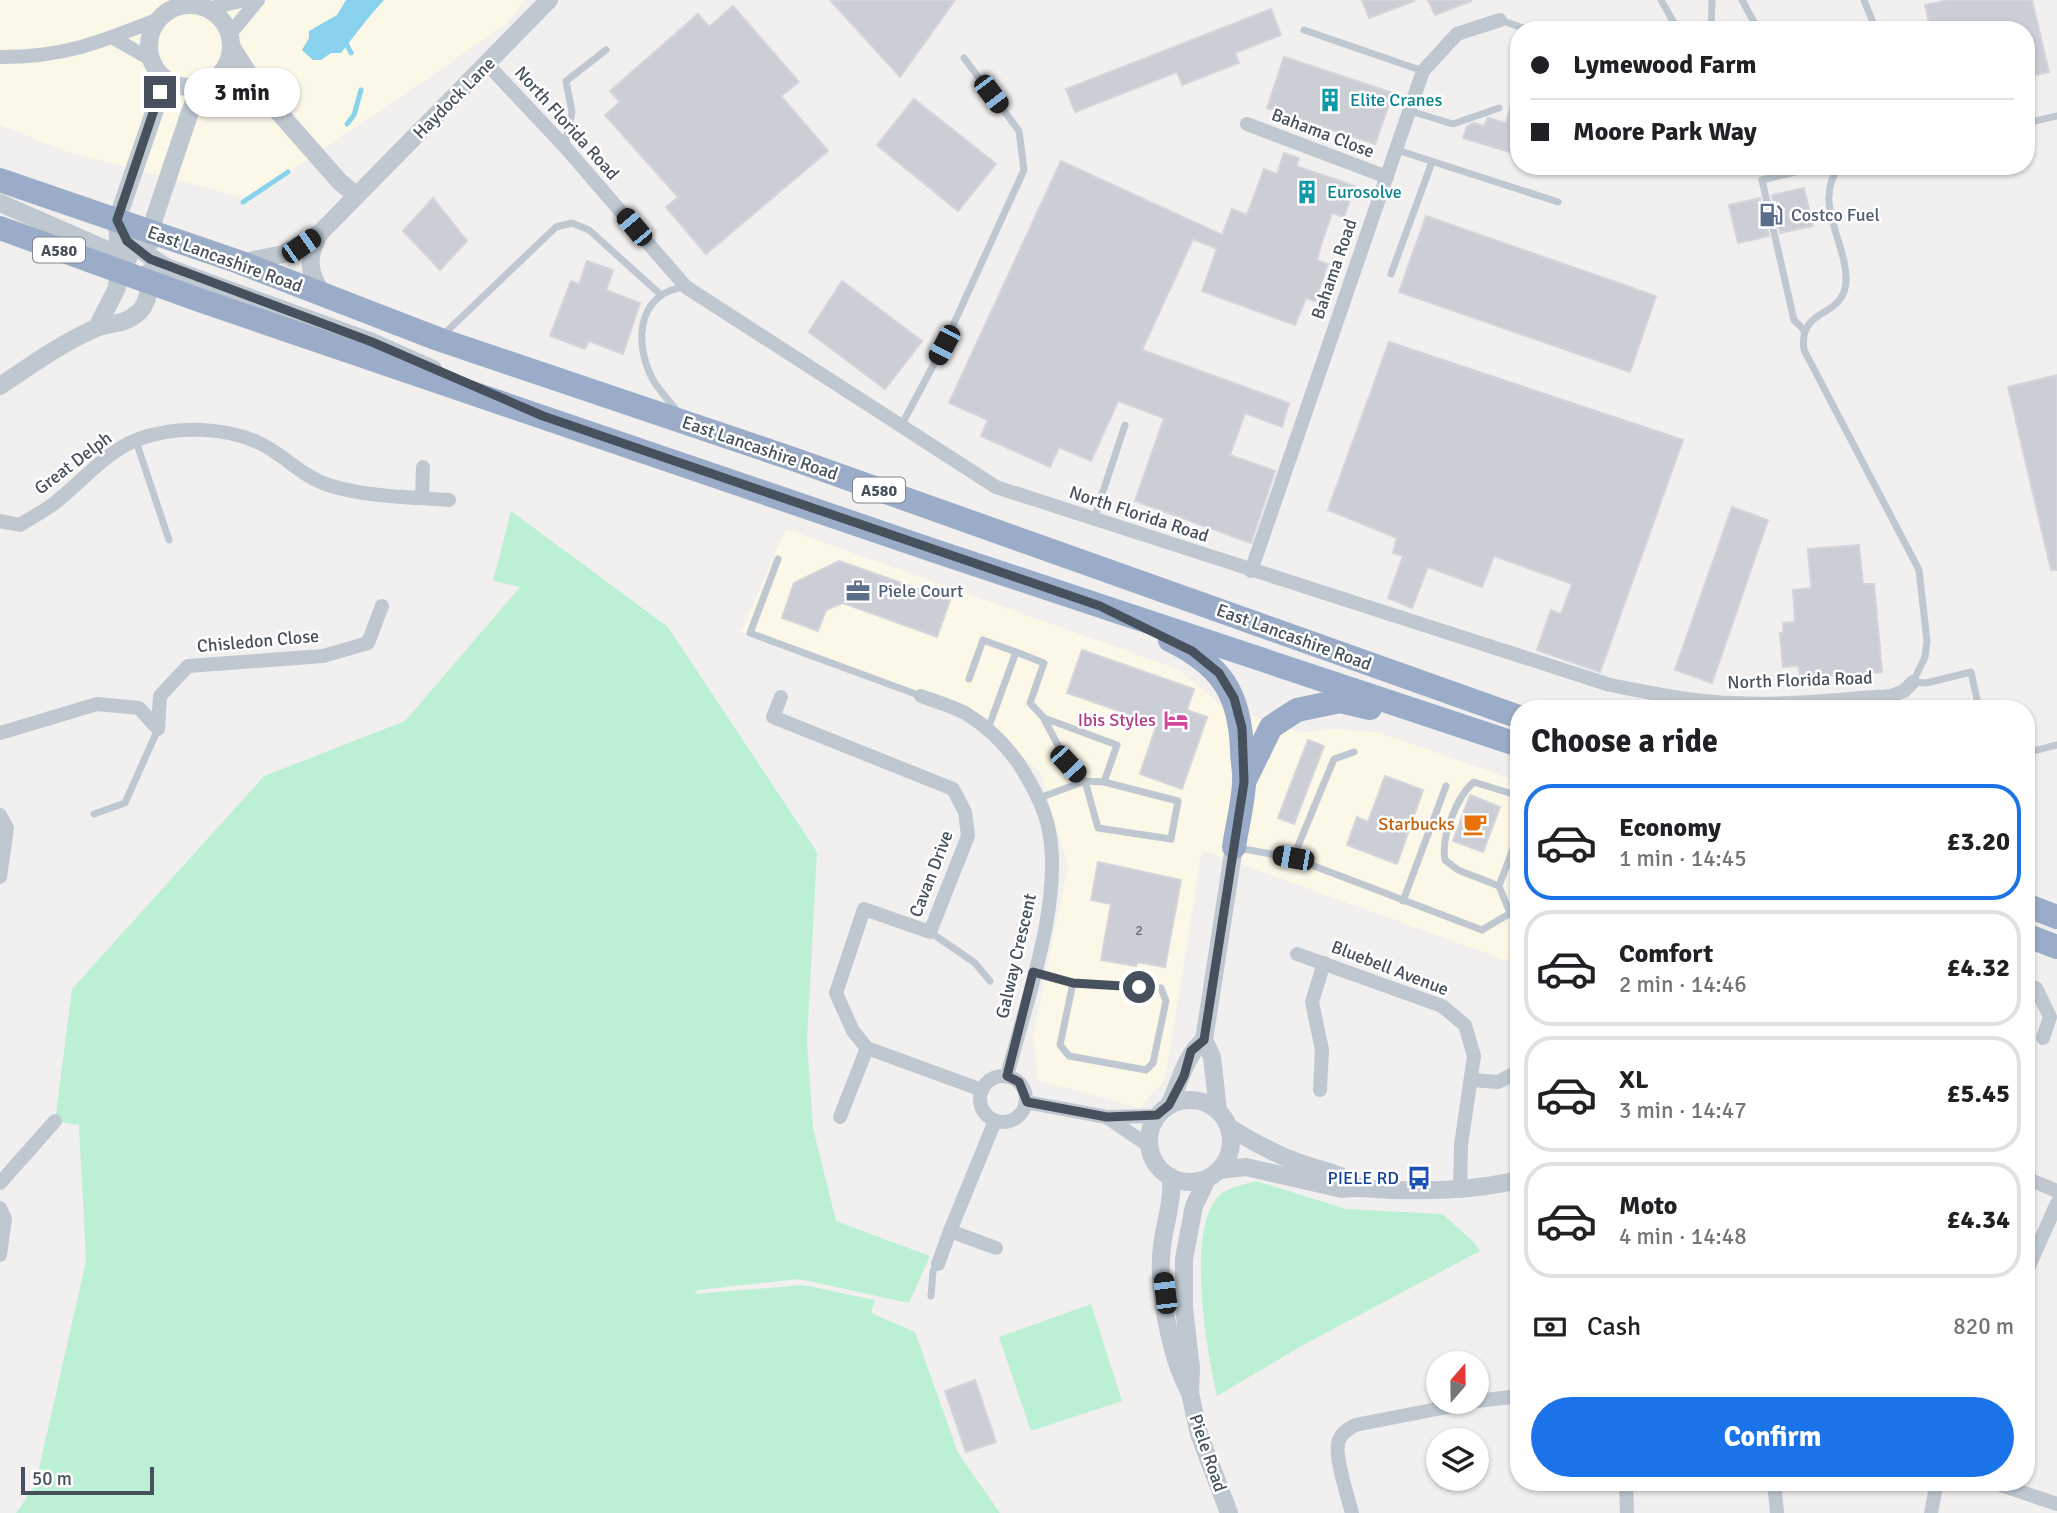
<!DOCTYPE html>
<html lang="en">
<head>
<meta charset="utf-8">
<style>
  :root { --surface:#fff; --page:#f6f6f6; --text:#202124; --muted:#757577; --line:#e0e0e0; --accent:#1a73e8 }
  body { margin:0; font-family:Signika,sans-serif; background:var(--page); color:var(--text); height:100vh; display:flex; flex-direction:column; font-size:26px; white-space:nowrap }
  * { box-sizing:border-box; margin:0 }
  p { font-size:23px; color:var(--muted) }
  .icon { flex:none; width:38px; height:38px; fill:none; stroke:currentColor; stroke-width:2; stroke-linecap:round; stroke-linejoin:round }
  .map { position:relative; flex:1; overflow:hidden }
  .sheet { position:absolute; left:1510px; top:700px; width:525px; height:791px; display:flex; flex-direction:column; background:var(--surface); border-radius:28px; box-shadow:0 2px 5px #0004 }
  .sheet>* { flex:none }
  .banner { position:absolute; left:1510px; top:21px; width:525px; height:154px; border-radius:28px; box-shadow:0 2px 5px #0004; display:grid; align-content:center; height:154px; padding:0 21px; background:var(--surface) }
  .needle { width:46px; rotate:20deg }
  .buttons { position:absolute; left:1426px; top:1351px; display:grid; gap:14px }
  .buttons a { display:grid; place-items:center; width:63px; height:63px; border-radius:50%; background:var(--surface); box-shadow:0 2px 5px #0004; font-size:35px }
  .scale { position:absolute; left:21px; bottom:18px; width:133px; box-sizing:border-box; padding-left:7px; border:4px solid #46515d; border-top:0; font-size:19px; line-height:24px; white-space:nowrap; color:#46515d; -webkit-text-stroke:5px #fff; paint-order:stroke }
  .end { position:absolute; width:32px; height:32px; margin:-16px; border:9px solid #46515d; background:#fff; box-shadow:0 0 0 4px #fff }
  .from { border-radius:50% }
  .bubble { position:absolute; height:49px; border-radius:24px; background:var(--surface); box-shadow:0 2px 5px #0004; font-size:23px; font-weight:800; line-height:49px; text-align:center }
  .car { position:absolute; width:21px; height:42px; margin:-21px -10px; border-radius:9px; box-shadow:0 0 5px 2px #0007; background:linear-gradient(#222 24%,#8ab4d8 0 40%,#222 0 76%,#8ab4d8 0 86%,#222 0) }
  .banner b { display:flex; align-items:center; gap:24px; height:66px; font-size:26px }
  .banner b+b { border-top:2px solid var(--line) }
  .banner i { width:18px; height:18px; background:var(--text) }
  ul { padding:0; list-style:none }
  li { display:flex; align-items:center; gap:21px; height:116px; margin:0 14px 10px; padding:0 7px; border:4px solid var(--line); border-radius:28px }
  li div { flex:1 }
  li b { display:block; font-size:26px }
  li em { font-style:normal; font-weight:800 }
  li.active { border-color:var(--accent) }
  li>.icon { width:63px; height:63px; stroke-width:1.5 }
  h2 { padding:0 21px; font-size:32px; line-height:84px }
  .pay { display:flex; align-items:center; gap:18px; height:77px; padding:0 21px; font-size:26px }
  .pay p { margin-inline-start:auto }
  .action { display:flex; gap:14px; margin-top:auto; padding:14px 21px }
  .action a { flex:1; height:80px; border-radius:42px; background:var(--accent); color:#fff; font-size:28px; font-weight:800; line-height:80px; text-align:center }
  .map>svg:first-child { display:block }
  .commercial { fill:#fcf8e8 }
  .green { fill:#bcf0d4 }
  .water { fill:#88d2ee }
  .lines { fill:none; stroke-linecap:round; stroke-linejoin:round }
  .stream { stroke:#88d2ee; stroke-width:5 }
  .building { fill:#cbced4; stroke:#d3d5db; stroke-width:2 }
  .service { stroke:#bfc8d1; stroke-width:7 }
  .minor { stroke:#bfc8d1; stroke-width:14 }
  .tertiary { stroke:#bfc8d1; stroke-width:18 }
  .trunk { stroke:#9aacc7; stroke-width:24 }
  .route { stroke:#46515d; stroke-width:9 }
  .labels { text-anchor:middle; stroke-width:5; stroke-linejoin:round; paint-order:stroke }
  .number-label { font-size:14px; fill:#67707b }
  .shield { fill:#fff; stroke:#7e858e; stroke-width:2 }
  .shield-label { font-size:16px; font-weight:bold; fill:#46515d }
  .street-label { font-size:18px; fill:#46515d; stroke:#fff }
  .culture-label { font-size:18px; fill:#0d838f; stroke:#fff; text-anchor:start }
  .service-label { font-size:18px; fill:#4e5e75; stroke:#fff; text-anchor:start }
  .hotel-label { font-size:18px; fill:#b23c85; stroke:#fff; text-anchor:end }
  .food-label { font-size:18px; fill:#c56008; stroke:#fff; text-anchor:end }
  .transit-label { font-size:18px; fill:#164399; stroke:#fff; text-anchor:end }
</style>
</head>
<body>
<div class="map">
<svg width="2057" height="1513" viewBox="0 0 2057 1513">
  <rect width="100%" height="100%" fill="#f2efef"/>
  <g class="commercial">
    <path d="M0,0h526l-22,26 -254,173 -185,-48 -65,-26z"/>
    <path d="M786,529l394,141 40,35 81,28 28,-4 49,3 141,50v183l-317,-115 -37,229 -25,29 -102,-28 -5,-45 35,-168 -28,-95 -77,-66 -222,-74z"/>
  </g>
  <g class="green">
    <path d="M511,511l157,116 149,225 -10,190 6,86 23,93 94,35 -21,47 -110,-24 -101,11 -4,4 109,-9 72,15 -4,13 44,19 43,121 42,60h-984l19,-27 51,-225 -7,-136 -24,-4 17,-132 192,-213 141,-55 115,-134 -27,-6z"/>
    <path d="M1256,1181l90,28 96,5 31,27 7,10 -175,93 -88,52c-10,-42 -32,-170 3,-201 9,-8 25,-10 36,-14z"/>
    <path d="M1091,1304l31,97 -91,30 -32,-94z"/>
  </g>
  <path class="water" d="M346,0h38c-16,17 -30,36 -43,53h-10l-10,7h-8l-11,-10 7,-12v-7l28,-16z"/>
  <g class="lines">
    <g class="stream">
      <path d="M347,45l4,8"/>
      <path d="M347,124l7,-9 7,-25"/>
      <path d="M243,202l45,-30"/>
    </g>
  </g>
  <g class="building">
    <path d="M830,0h125l-55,77z"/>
    <path d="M1362,0h51l1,1 -45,17z"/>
    <path d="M1428,0h43v1l-36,14z"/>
    <path d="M1949,0h83l17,72 -23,5v-47h-95l-6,-25z"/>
    <path d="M733,6l66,76 -18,14 47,55 -122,103 -40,-47 12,-10 -73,-82 15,-13 -10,-11 88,-77 11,13z"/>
    <path d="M1271,9l10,26 -46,18 4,10 -57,22 -5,-13 -102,40 -9,-23z"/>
    <path d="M1284,57l109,36 -18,51 -108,-36z"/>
    <path d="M1515,91l4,1v63l-56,-17 4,-12 7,-3 10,3 4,-8 18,5z"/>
    <path d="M914,99l82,65 -38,47 -81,-66z"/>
    <path d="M1284,153l15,5 -3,8 59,20 -11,31 -12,-4 -10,29 -5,18 11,4 -13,37 -9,-3 -11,27 -93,-34 15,-42 -24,-10 -51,111 147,53 -7,24 -37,-14 -15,42 45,16 -24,72 -116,-42 29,-83 -46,-17 -27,60 -32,-14 -9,20 -69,-31 7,-16 -39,-17 112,-242 161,74 10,-26 15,6 17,-46 13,5z"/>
    <path d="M1804,188l9,38 -33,7 -8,-38z"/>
    <path d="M433,198l34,43 -27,29 -37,-39z"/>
    <path d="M1760,198l9,38 -31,7 -9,-38z"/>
    <path d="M1426,216l230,80 -26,76 -231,-80z"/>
    <path d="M587,261l26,9 -7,20 34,13 -17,51 -34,-13 -4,8 -35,-13 21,-55 8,3z"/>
    <path d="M842,281l80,60 -37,48 -76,-57z"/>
    <path d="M1389,342l294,98 -83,232 -63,-22 14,-40 10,4 11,-30 -78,-28 -12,31 -54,-20 -16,41 -24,-10 15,-42 -10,-3 4,-15 -69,-28z"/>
    <path d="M2057,375v195h-6l-43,-183z"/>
    <path d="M1732,507l36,13 -56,163 -37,-13z"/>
    <path d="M1859,545l4,39h11l8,88 -81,7 -3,-13 -15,1 -3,-34h3v-10l12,-1 -2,-32 18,-2 -3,-39z"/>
    <path d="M839,561l111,39 -13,37 -94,-34 -17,7 -8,21 -36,-13 12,-35z"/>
    <path d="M1082,650l112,39 -7,21 20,7 -25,72 -42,-15 17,-50 -90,-31z"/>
    <path d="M1308,740l16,6 -30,78 -16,-6z"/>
    <path d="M1385,776l38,14 -26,74 -50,-19 10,-28 11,5z"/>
    <path d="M1470,795l30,12 -17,45 -30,-11z"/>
    <path d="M1098,862l83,18 -16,87 -28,-5 -1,4 -35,-6 10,-56 -20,-4z"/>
    <path d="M975,1380l21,62 -30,10 -21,-61z"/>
  </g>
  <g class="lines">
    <g class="service">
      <path d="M1661,0l17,30"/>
      <path d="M1742,0l13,24"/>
      <path d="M1864,0l12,30"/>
      <path d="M1500,20l29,10"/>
      <path d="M1304,30l119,41"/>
      <path d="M1711,30l1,-30"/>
      <path d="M1410,111l43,13 46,-16"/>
      <path d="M2026,123l31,-7"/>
      <path d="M565,146l7,-34 -6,-31 40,-31"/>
      <path d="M1397,150l161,52"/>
      <path d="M1840,166c-29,35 8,78 6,116 -3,38 -48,24 -42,68l115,220 8,71 -2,16 -12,25 13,1 45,-11 8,37"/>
      <path d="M1391,274l41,-112"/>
      <path d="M1803,329l-9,-9 -32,-140 55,-13 20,4"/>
      <path d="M444,334l112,-107 16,-4 17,7 71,64"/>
      <path d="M677,411c-8,-11 -20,-22 -26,-35 -17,-36 -13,-83 34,-89"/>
      <path d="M901,426l43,-81 80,-175 -5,-39 -55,-73"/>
      <path d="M136,441l33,99"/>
      <path d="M1094,519l31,-94"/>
      <path d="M778,559l-28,74 171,63"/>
      <path d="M969,679l14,-39 33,12"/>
      <path d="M1044,719l24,45 17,17 19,1"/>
      <path d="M988,729l28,-77 28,11 -14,40 14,15 73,27 -13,37 74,19 -7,38 -73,-11 -13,-47 -46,17"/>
      <path d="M2026,753l31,-8"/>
      <path d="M94,814l31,-11 33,-74"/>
      <path d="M1238,848l55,10 189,72 37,-22"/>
      <path d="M1293,858l41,-99 20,-7"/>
      <path d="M1499,886l-41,-16 -13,-10c-4,-22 11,-63 29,-78l45,14"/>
      <path d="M1403,901l43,-115"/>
      <path d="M1510,913l-11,-27 20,-53"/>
      <path d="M930,932l45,31 15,18"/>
      <path d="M1034,972l39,11 88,5 5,13 -13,62 -7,7 -77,-14 -9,-11 13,-62"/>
      <path d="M931,1296l2,-25 5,-7"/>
    </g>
    <g class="minor">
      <path d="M207,9l38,-9"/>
      <path d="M229,35l29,-35"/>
      <path d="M115,39l37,21"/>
      <path d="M0,57c65,0 101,-15 159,-38"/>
      <path d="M488,65l77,82 121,140 310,200 614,198c41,8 82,17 123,18 53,3 106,-4 158,-7l13,-5 9,-9"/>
      <path d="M1247,124l140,53"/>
      <path d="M422,498l1,-31"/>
      <path d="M0,521l20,4c11,-7 22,-13 32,-20 27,-20 52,-52 84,-65 38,-15 93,-14 129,6 22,12 39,31 63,39 38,12 82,12 121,15"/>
      <path d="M1251,571l172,-500 34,-37 43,-14"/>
      <path d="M921,696c14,5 31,10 44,17 22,13 40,31 54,51 12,19 24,40 29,62 17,72 -23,179 -41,250"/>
      <path d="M781,697l-8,20 180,72 12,23 3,24 -38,96 -66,-23 -28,84 17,38 14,17 115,42"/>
      <path d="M0,733l97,-29 42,4 19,21 2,-33 28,-30 135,-10 45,-13 14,-37"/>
      <path d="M0,815l7,13 -7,49"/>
      <path d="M1297,954l145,52 23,19 9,31 -13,89 -1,46"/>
      <path d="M2036,988l14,29 -7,21"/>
      <circle cx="1003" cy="1099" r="23"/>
      <path d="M1471,1080l27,2 21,-11"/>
      <path d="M1320,1090l2,-40 -10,-48 12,-39"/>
      <path d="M1026,1102l81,15 51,-1"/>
      <path d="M840,1117l27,-69"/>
      <path d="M1108,1118l41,28"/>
      <path d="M995,1121l-45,110 46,17"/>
      <path d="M2026,1178l31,13"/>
      <path d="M0,1183l55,-62"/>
      <path d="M0,1208l5,11 -5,36"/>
      <path d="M938,1264l12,-33"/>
      <path d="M2026,1273l31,-70"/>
      <path d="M1477,1401l42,-5"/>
      <path d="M1626,1482l1,31"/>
      <path d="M1774,1482l3,31"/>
      <path d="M1992,1482l65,22"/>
      <path d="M1352,1513c-4,-16 -19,-59 -13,-73 3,-8 10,-11 16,-15l118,-23"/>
      <path d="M1931,1513l6,-31"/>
    </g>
    <g class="tertiary">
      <circle cx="190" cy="46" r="41"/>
      <path d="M231,46l28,44 81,92 16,13"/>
      <path d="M0,203l128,56"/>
      <path d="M117,220l10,21 39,26 206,75 61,27"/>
      <path d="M320,233c-14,24 -12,41 4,63"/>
      <path d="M150,243v-12l40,-119 5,-13 16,-17"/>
      <path d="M244,262l39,-8 37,-21 229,-233"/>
      <path d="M97,327l20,-39 2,-33 -2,-35 41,-119 -1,-30"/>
      <path d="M0,386c30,-20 60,-42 94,-57 17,-8 28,-2 45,-17 9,-8 12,-29 11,-41"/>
      <circle cx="1190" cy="1141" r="41"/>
      <path d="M1169,1105c11,-22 16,-50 35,-65"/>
      <path d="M1218,1110l-6,-53 -8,-17 30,-193"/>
      <path d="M1229,1127c22,14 44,26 68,35 21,8 42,10 60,24"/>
      <path d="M1219,1170l27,-3 96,22c17,-3 32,1 50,1 43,1 84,0 127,-10"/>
      <path d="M1171,1177c2,25 -6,45 -9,69 -5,41 8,111 28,147"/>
      <path d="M1207,1179l-13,27 -10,53v49l7,60 -1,25 9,41 30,79"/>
    </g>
    <g class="trunk">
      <path d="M0,180l239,82 199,77 358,121 723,257"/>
      <path d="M0,228l202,73 733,250 584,194"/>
      <path d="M1170,640c51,25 70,53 72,110 0,11 3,22 2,33 -1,21 -7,43 -10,64"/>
      <path d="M1244,782l27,-55 26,-17 43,-9 30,7"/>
      <path d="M2026,905l31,12"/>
      <path d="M2026,935l31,12"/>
    </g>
  </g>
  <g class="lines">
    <path class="route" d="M160,92l-43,128 10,21 23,18 222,83 171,74 557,190 92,45 27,22 15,25 8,30 2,54 -40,258 -13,11 -7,25 -15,29 -12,10 -50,2 -80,-15 -8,-20 -12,-6 26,-104 40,11 66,4"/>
  </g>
  <defs>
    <g id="building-bare" transform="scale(1.89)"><path d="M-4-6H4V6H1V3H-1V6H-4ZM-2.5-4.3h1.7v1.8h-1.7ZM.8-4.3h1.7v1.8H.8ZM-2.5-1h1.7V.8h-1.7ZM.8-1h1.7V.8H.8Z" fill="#0f9aa8" stroke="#fff" stroke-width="2.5" paint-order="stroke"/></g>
    <g id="fuel-bare" transform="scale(1.89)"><path d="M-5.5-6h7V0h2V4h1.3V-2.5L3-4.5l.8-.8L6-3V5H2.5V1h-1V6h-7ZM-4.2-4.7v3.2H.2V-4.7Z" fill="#5c6f8a" stroke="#fff" stroke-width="2.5" paint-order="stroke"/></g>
    <g id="office-bare" transform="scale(1.89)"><path d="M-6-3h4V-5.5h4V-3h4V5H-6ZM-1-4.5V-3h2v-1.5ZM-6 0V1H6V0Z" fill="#5c6f8a" stroke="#fff" stroke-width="2.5" paint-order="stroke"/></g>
    <g id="hotel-bare" transform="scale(1.89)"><path d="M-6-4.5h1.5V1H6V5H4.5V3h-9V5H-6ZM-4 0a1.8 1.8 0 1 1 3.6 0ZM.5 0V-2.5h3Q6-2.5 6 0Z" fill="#d1479c" stroke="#fff" stroke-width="2.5" paint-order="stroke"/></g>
    <g id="cafe-bare" transform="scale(1.89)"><path d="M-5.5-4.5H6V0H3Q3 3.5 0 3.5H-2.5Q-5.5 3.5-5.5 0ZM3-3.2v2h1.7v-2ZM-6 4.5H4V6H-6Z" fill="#e8710a" stroke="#fff" stroke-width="2.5" paint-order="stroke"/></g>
    <g id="bus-bare" transform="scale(1.89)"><path d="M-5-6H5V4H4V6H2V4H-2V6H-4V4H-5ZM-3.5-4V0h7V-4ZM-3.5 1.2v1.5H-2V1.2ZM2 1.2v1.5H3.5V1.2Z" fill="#1a4fb4" stroke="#fff" stroke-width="2.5" paint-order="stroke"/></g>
  </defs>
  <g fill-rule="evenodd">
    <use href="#building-bare" x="1330" y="100"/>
    <use href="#building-bare" x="1307" y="192"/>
    <use href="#fuel-bare" x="1771" y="215"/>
    <use href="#office-bare" x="858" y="591"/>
    <use href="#hotel-bare" x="1176" y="720"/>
    <use href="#cafe-bare" x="1475" y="824"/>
    <use href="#bus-bare" x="1419" y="1178"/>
  </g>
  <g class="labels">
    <g class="number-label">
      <text x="1139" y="935">2</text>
    </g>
    <g class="shield">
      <rect x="33" y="237.5" width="52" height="25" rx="5"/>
      <rect x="853" y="477.5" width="52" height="25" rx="5"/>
    </g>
    <g class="shield-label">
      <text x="59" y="256">A580</text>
      <text x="879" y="496">A580</text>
    </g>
    <g class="street-label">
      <text transform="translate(454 98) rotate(-45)" y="6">Haydock Lane</text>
      <text transform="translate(567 123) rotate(48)" y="6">North Florida Road</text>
      <text transform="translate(1323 133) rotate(21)" y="6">Bahama Close</text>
      <text transform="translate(225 259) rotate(20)" y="6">East Lancashire Road</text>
      <text transform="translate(1334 269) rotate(-71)" y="6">Bahama Road</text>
      <text transform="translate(760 448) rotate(19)" y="6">East Lancashire Road</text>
      <text transform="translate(73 463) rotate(-37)" y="6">Great Delph</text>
      <text transform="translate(1139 514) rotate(18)" y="6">North Florida Road</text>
      <text transform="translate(1294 637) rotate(20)" y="6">East Lancashire Road</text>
      <text transform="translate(258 641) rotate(-5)" y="6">Chisledon Close</text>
      <text transform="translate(1800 680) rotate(-2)" y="6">North Florida Road</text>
      <text transform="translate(931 874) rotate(-69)" y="6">Cavan Drive</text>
      <text transform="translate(1016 956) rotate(-77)" y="6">Galway Crescent</text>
      <text transform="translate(1390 968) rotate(21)" y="6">Bluebell Avenue</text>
      <text transform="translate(1208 1453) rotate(71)" y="6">Piele Road</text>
    </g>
    <g class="culture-label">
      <text x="1350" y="106">Elite Cranes</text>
      <text x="1327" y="198">Eurosolve</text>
    </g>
    <g class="service-label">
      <text x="1791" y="221">Costco Fuel</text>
      <text x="878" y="597">Piele Court</text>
    </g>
    <g class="hotel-label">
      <text x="1156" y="726">Ibis Styles</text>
    </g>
    <g class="food-label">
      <text x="1455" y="830">Starbucks</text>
    </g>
    <g class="transit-label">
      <text x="1399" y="1184">PIELE RD</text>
    </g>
  </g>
</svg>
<div class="buttons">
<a><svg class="needle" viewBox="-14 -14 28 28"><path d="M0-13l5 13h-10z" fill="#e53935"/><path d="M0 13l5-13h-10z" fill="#757577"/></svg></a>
<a><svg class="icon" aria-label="layers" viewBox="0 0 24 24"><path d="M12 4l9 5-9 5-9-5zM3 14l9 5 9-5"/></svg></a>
</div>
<div class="scale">50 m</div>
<i class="end from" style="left:1139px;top:987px"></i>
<i class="end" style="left:160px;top:92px"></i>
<div class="bubble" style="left:184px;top:68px;width:116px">3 min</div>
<i class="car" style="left:991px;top:94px;rotate:143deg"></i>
<i class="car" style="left:634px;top:227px;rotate:320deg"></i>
<i class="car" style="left:301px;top:246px;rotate:55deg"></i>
<i class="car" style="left:944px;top:345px;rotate:208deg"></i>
<i class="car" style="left:1068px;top:764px;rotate:137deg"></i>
<i class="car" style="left:1293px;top:858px;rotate:280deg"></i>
<i class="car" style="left:1165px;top:1293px;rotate:353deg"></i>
<div class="banner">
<b><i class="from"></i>Lymewood Farm</b>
<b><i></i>Moore Park Way</b>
</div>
<section class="sheet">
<h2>Choose a ride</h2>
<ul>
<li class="active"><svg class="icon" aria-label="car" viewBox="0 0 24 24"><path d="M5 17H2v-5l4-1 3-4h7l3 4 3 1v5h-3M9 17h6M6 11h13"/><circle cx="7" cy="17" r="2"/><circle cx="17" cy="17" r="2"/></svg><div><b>Economy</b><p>1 min · 14:45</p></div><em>£3.20</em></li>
<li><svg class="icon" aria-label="car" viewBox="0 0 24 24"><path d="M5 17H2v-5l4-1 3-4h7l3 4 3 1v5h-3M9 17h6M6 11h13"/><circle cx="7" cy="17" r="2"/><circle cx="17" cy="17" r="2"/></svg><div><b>Comfort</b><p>2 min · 14:46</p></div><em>£4.32</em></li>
<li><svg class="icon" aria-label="car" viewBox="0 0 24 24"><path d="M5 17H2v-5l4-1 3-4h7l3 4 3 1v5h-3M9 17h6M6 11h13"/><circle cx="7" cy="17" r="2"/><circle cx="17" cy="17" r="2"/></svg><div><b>XL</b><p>3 min · 14:47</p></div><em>£5.45</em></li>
<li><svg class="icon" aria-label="car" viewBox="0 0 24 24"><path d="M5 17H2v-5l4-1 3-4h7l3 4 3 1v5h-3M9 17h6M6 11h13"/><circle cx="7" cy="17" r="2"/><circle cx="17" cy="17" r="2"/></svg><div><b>Moto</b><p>4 min · 14:48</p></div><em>£4.34</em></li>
</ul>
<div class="pay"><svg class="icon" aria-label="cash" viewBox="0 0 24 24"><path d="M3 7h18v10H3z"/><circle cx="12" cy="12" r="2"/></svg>Cash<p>820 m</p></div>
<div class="action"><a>Confirm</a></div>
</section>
</div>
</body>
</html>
